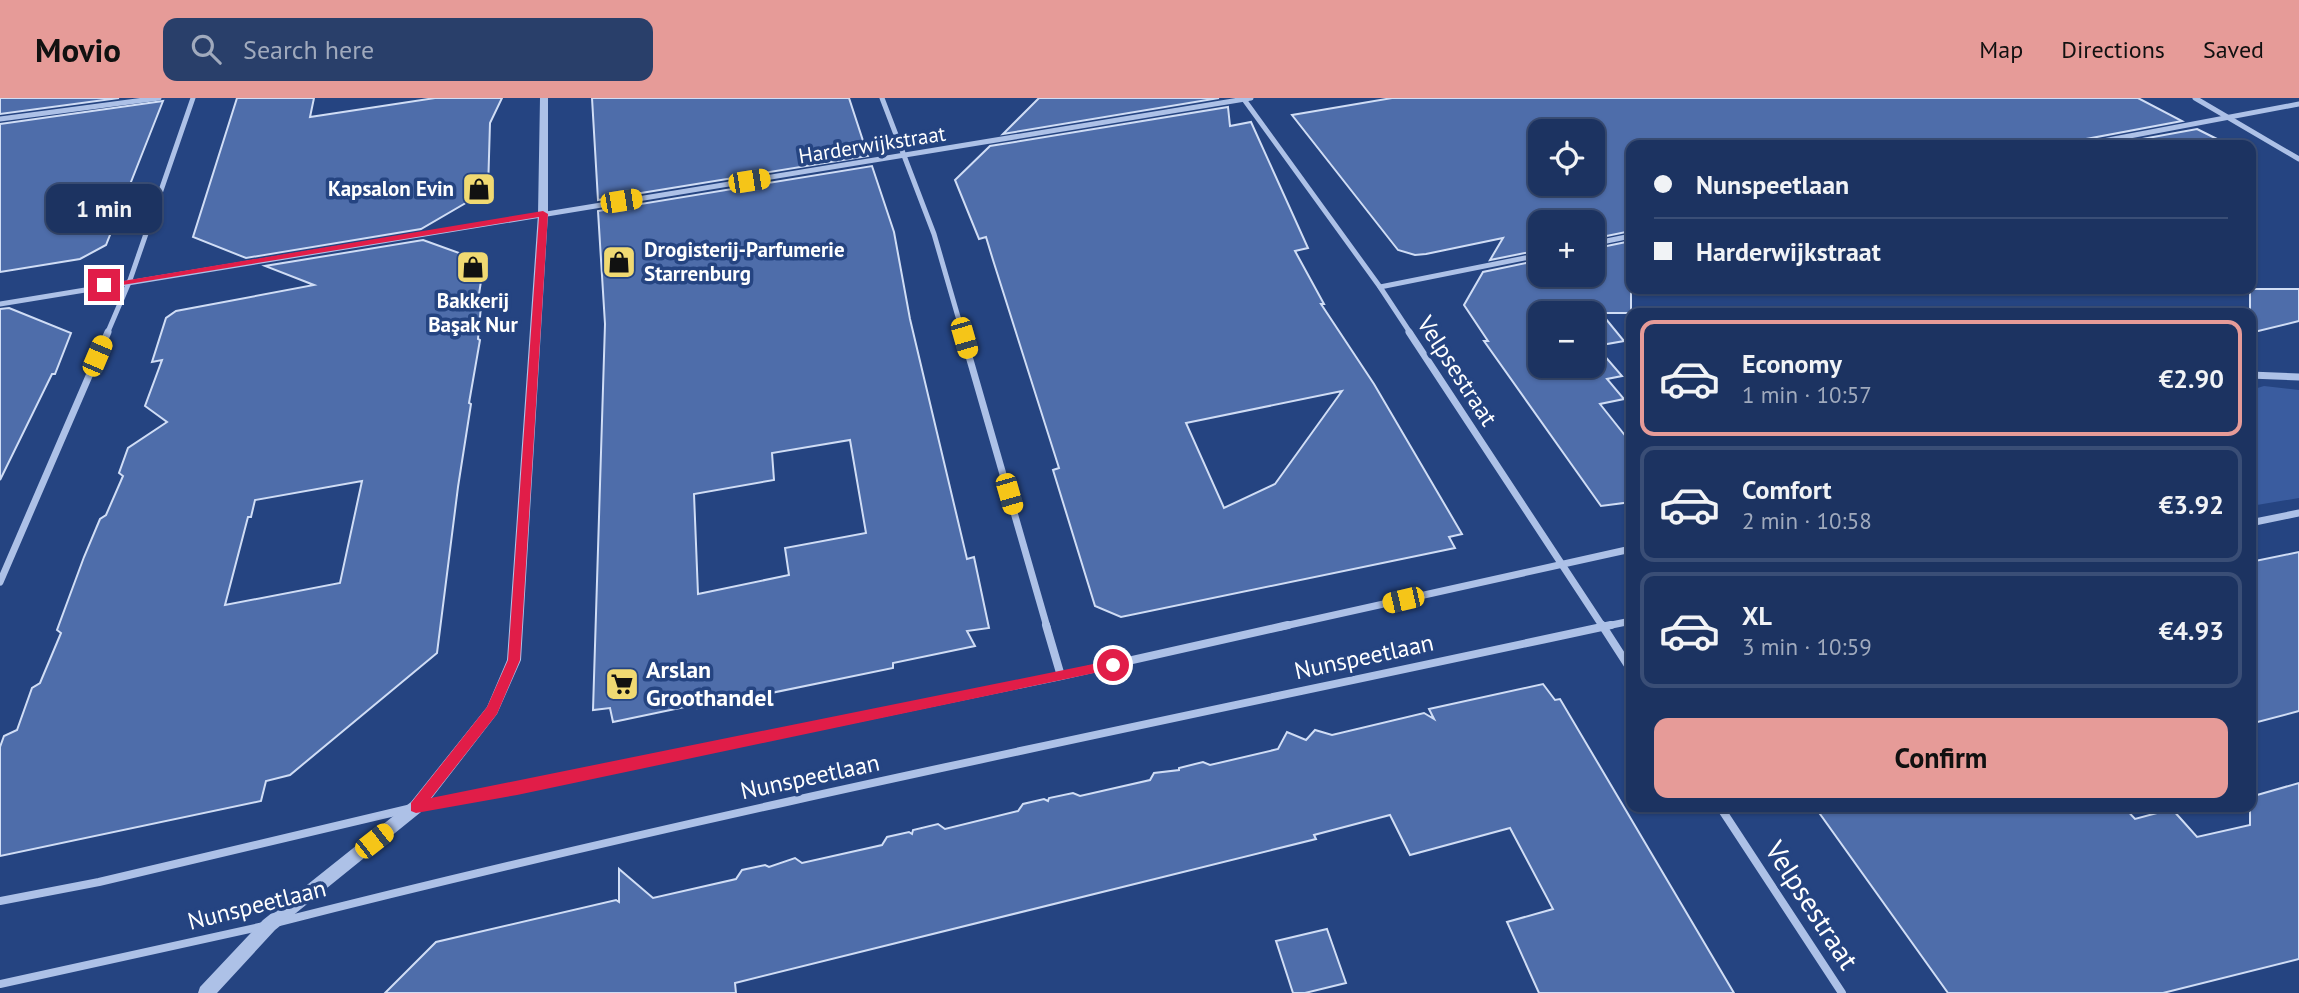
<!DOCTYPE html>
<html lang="en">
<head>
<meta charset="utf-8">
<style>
  :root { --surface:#1c3361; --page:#293f6a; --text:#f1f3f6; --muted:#a0aabd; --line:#3a4e76; --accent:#e69b98 }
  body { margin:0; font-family:"PT Sans",sans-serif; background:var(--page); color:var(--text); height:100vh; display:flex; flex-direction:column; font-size:26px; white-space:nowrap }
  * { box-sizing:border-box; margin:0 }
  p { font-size:23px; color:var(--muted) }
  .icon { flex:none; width:38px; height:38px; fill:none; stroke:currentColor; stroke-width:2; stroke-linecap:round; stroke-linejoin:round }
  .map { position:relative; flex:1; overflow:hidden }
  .panel { position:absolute; left:1626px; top:210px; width:630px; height:504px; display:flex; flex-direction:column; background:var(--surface); border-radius:14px; box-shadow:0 2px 5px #0004,0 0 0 2px var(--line) }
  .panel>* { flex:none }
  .guide { position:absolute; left:1626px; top:42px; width:630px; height:154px; border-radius:14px; box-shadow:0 2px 5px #0004,0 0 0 2px var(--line); display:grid; align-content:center; height:154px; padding:0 28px; background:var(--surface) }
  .tools { position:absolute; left:1528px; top:21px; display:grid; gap:14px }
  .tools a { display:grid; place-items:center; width:77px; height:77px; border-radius:14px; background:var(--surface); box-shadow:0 2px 5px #0004,0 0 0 2px var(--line); font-size:35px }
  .end { position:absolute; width:32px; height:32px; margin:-16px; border:9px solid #e11d48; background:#fff; box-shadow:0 0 0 4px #fff }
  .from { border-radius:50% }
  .bubble { position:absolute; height:49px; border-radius:14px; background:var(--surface); box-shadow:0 2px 5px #0004,0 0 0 2px var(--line); font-size:23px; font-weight:700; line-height:49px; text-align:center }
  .car { position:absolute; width:21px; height:42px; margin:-21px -10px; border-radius:9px; box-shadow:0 0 5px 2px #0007; background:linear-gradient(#f5c518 24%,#345 0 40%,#f5c518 0 76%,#345 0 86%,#f5c518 0) }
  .guide b { display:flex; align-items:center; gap:24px; height:66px; font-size:26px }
  .guide b+b { border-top:2px solid var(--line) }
  .guide i { width:18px; height:18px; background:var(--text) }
  ul { padding:12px 0 0; list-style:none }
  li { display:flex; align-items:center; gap:21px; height:116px; margin:0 14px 10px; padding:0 14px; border:4px solid var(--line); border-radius:14px }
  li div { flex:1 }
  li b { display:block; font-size:26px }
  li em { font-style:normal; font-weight:700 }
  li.selected { border-color:var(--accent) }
  li>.icon { width:63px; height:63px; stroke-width:1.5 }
  .cta { display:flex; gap:14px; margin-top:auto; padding:14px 28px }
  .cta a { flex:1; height:80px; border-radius:14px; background:var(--accent); color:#111; font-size:28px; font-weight:700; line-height:80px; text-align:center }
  header { display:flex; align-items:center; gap:42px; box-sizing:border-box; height:98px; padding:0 35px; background:var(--accent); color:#111 }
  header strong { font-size:33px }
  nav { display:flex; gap:38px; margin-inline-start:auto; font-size:24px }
  .search { width:490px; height:63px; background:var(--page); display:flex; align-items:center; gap:18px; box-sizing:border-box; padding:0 24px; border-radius:14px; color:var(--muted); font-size:26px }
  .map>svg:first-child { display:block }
  .green { fill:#3a5c9f }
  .building { fill:#4e6daa; stroke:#d0ddf5; stroke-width:2; fill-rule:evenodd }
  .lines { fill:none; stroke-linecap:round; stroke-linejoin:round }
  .minor-far2 { stroke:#adc1e7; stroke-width:5 }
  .minor-far1 { stroke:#adc1e7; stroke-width:7 }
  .minor { stroke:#adc1e7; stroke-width:8 }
  .tertiary { fill:#adc1e7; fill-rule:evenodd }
  .route { fill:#e11d48 }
  .labels { text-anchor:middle; stroke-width:7; stroke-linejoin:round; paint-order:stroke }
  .far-street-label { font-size:21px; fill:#fff; stroke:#254481 }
  .far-poi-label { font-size:21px; font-weight:bold; fill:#fff; stroke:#254481; text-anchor:end }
  .street-label { font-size:24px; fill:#fff; stroke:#254481 }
  .poi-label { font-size:24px; font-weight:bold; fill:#fff; stroke:#254481; text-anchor:start }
  .near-street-label { font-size:28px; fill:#fff; stroke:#254481 }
</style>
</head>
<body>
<header>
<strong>Movio</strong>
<div class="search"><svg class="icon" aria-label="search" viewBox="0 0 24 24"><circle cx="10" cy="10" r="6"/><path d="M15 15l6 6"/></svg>Search here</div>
<nav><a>Map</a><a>Directions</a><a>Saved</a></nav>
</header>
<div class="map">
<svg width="2299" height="895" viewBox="0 0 2299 895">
  <rect width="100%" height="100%" fill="#254481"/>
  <path class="green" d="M2264,288l35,4v108l-48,8v-116z"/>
  <g class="building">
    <path d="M0,0h119l-119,16z"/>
    <path d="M237,0h77l-4,19 125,-19h67l-12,25 -2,67 -67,39 -175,29 -53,-21z"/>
    <path d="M592,0h257l19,58 -270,44z"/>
    <path d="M1039,0h180l-216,36z"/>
    <path d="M1392,0h746l44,23 -101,19 -4,5h-446v86l-39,8v-17h-52v28l-50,10 13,-22 -77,16 -11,1 -17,-5 -106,-135zM1540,33h52v53h-52z"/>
    <path d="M163,3l-57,144 -26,14 -80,13v-148z"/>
    <path d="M1228,9l2,19 21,-4 57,126 -13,3 29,53h-3l53,80 88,150 -13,3 6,11 -334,69 -26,-11 -42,-136 6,-2 -66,-208 -7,-23 -7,2 -24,-59 35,-34zM1342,293l-67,93 -51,24 -38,-85z"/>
    <path d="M2197,31l32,16h-120z"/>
    <path d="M872,68l22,66 16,87 57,240 7,-2 15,71 -22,3 8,15 -82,17v5l-195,40 1,-4 -86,18 -3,-14 -17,2 12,-386 -7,-113zM850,342l16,93 -81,15 4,27 -91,19 -4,-100 80,-14 -2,-27z"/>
    <path d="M423,142l61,22 -7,45 4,-1 -3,33 2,1 -11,63 2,1 -13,83 -21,166 -147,122 -24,6 -5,20 -261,55v-109l4,-11 13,-6 15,-42 8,-5 21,-50 -4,-3 27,-73 16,-38 6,-4 17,-39 -4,-3 9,-25 39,-26 -22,-16 17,-46 -10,2 14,-44 10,-7 138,-26 -49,-19zM362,383l-22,102 -115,22 23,-88h3l4,-17z"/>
    <path d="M1631,143v72h-30l23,28 -28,5 26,30 -15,3 17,20 -24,5 31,39v59l-30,4 -117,-165h4l-24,-36 19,-33 57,-12v15h52v-26zM1540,215h52v53h-52z"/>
    <path d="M2250,191h49v32l-49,12z"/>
    <path d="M9,210l62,25 -16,41h-3l-52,106v-171z"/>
    <path d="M2299,454v159l-49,13v-162z"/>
    <path d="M1543,586l12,16 5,-1 174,294h-195l-32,-71 46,-13 -43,-81 -100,27 -20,-40 -76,20 2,4 -581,144 1,10h-351l51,-51 180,-42 3,2v-33l34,29 83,-19 6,-9 23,-5 4,2 26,-9 7,5 80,-18 5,-8 22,-5 3,2 1,-4 25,-6 7,5 73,-18 5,-7 21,-5 4,2 1,-3 24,-5 7,3 70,-16 4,-7 25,-3v-2l24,-6 7,3 68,-16 9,-17 19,8 9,-10 17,5 92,-22 10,6 -5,-10z"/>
    <path d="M2299,685v176l-136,34h-215l-133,-186h309l11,12 37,-10 25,28 53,-12v-28z"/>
    <path d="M1327,831l19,54 -41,10h-12l-17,-52z"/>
  </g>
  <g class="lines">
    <g class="minor-far2">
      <path d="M882,0l52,136 29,100"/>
      <path d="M1243,0l137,189 31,47"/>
      <path d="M2195,0l104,61"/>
      <path d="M0,21l159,-21"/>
      <path d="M2082,47l217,-41"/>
      <path d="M1592,146l39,-8"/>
      <path d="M1380,189l160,-32"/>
      <path d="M0,206l1251,-206"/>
      <path d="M107,236l23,-54 63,-182"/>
    </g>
    <g class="minor-far1">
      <path d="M962,234l85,295"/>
      <path d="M1409,234l194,295"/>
      <path d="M2250,277l49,2"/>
      <path d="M2250,425l49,-10"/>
      <path d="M0,484l108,-250"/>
      <path d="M1280,529l351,-78"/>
      <path d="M1602,529l29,-6"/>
    </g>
    <g class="minor">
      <path d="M1046,527l15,51"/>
      <path d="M1602,527l29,45"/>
      <path d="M1720,709l122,186"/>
      <path d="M0,803l99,-19 317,-75 101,-18 544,-113 227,-51"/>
      <path d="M279,824c441,-112 887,-201 1332,-297"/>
      <path d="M0,886l264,-58"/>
    </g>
    <path class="tertiary" d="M540,0h8v116l-27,446 -24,54 -76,98 -146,118 -58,63h-19l2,-6 63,-67 148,-118 76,-95 20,-47 31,-446z"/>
  </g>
  <path class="route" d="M543,113l5,3 -28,446 -23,54 -66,84 682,-138 5,1v7l-601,127 -101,18 -5,-2v-8l76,-96 21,-47 31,-443 -435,71 -5,-3z"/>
  <defs>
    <g id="shop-square" transform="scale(1.75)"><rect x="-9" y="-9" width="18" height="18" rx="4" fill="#f0d972" stroke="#254481"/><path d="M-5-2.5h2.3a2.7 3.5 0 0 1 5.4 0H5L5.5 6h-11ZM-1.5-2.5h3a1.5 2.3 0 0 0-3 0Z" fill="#111"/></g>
    <g id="supermarket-square" transform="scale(1.75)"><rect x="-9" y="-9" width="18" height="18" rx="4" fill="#f0d972" stroke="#254481"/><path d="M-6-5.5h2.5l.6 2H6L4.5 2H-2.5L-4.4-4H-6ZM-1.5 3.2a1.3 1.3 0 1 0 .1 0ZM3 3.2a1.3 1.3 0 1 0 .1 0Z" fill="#111"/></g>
  </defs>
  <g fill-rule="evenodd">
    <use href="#shop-square" x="479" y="91"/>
    <use href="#shop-square" x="619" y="164"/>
    <use href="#shop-square" x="473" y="169"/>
    <use href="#supermarket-square" x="622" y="586"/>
  </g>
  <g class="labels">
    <g class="far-street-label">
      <text transform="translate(872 47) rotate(-9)" y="7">Harderwijkstraat</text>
    </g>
    <g class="far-poi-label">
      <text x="454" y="98">Kapsalon Evin</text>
      <text x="644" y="159" text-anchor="start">Drogisterij-Parfumerie<tspan x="644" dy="24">Starrenburg</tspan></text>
      <text x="473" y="210" text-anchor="middle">Bakkerij<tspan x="473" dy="24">Başak Nur</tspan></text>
    </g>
    <g class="street-label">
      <text transform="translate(1457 273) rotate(57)" y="8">Velpsestraat</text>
      <text transform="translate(1364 559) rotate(-12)" y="8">Nunspeetlaan</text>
      <text transform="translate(810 679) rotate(-12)" y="8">Nunspeetlaan</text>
      <text transform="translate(257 807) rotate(-14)" y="8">Nunspeetlaan</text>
    </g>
    <g class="poi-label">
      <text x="646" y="580">Arslan<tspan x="646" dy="28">Groothandel</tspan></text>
    </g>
    <g class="near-street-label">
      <text transform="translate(1812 807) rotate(57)" y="10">Velpsestraat</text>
    </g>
  </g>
</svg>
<div class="tools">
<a><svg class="icon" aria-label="locate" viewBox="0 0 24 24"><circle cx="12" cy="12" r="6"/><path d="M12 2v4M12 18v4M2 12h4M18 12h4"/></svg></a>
<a>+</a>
<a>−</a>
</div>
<i class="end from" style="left:1113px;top:567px"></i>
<i class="end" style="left:104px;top:187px"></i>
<div class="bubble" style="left:46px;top:86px;width:116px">1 min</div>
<i class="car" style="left:749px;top:83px;rotate:81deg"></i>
<i class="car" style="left:621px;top:103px;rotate:81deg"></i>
<i class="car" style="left:964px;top:240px;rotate:164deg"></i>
<i class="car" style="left:97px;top:258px;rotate:23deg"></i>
<i class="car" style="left:1009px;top:396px;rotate:164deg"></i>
<i class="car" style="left:1403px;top:502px;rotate:257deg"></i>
<i class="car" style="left:374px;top:743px;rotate:52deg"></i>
<div class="guide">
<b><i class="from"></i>Nunspeetlaan</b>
<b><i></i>Harderwijkstraat</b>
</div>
<section class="panel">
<ul>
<li class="selected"><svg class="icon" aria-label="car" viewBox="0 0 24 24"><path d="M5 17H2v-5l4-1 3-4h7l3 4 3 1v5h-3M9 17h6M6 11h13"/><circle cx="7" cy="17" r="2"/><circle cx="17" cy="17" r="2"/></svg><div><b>Economy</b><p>1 min · 10:57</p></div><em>€2.90</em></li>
<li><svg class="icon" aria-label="car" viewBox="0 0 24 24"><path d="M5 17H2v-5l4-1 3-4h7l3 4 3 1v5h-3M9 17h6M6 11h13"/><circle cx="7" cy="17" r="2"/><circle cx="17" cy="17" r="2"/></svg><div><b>Comfort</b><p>2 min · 10:58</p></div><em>€3.92</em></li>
<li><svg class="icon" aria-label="car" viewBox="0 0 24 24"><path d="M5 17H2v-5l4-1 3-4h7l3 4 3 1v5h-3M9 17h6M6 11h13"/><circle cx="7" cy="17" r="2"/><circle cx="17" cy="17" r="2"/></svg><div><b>XL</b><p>3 min · 10:59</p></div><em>€4.93</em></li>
</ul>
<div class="cta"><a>Confirm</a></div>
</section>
</div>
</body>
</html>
